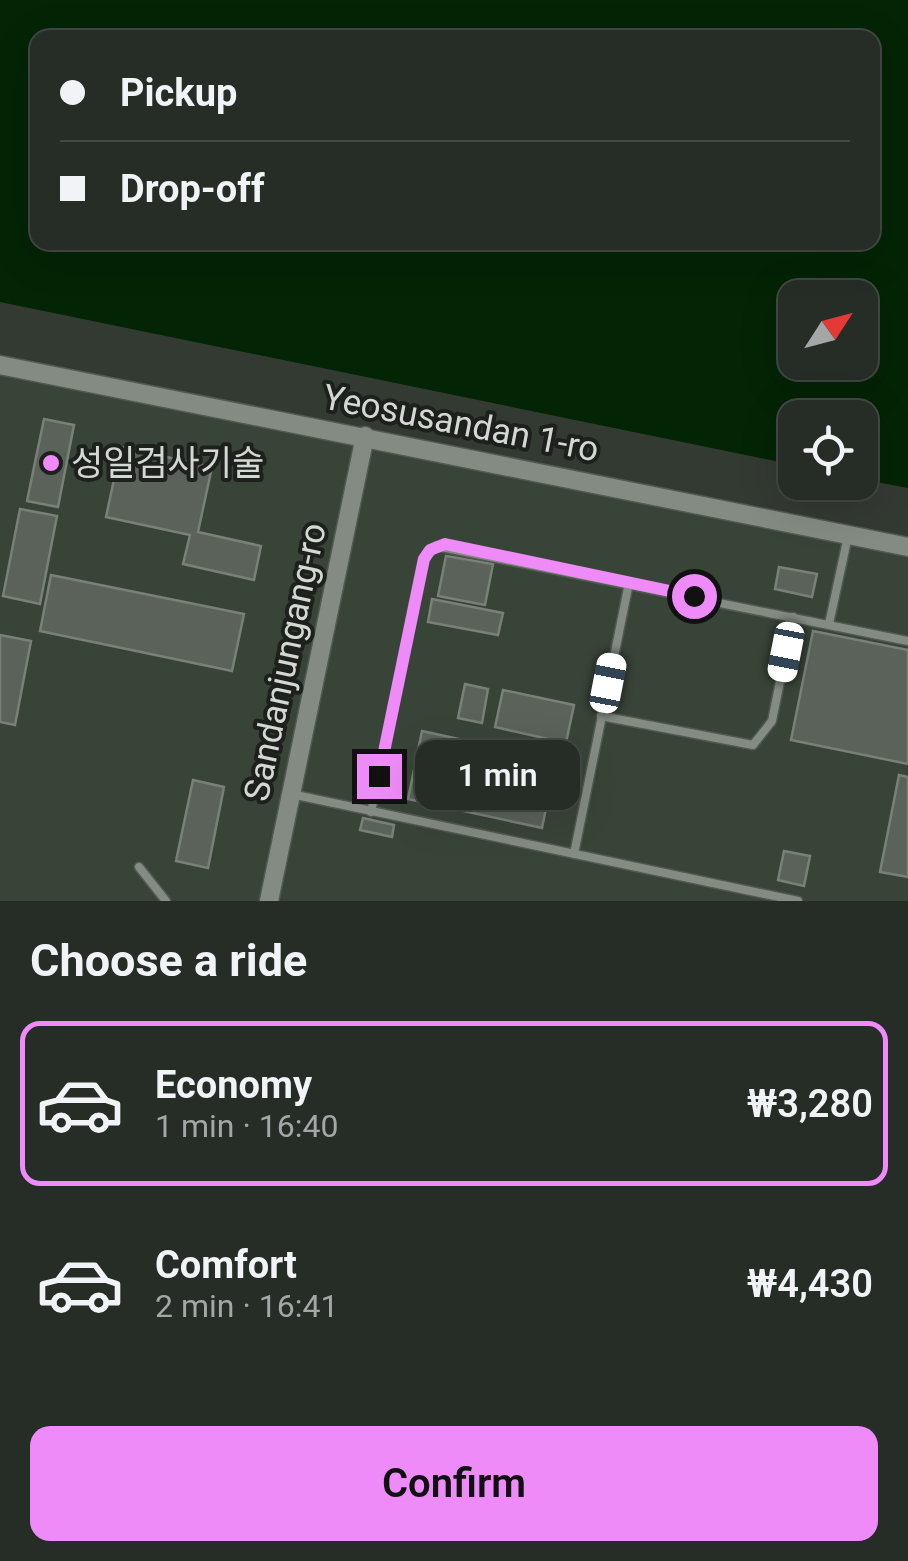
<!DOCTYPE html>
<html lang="en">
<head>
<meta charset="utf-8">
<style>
  :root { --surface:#262c26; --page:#2e342e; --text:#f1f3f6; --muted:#a4a7a7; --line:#424843; --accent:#ee8bf8 }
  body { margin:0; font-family:Roboto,"Noto Sans KR",sans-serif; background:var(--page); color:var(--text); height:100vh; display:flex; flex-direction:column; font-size:38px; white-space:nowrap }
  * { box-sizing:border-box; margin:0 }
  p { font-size:32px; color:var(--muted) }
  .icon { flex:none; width:55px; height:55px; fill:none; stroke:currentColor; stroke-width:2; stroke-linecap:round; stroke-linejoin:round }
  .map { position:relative; height:901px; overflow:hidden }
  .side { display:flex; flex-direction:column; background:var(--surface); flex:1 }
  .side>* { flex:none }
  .banner { position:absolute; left:30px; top:30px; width:850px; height:220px; border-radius:20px; box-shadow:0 10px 40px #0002,0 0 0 2px var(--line); display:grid; align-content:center; height:220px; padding:0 30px; background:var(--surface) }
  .needle { width:65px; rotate:54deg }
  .controls { position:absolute; left:778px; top:280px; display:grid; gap:20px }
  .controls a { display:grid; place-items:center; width:100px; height:100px; border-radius:20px; background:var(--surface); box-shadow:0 10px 40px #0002,0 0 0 2px var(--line); font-size:50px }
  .end { position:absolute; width:45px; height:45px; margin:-22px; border:12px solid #ee8bf8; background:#111; box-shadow:0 0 0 5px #111 }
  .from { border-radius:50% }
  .bubble { position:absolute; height:70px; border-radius:20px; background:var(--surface); box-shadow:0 10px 40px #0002,0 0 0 2px var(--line); font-size:32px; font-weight:600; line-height:70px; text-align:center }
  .car { position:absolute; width:30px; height:60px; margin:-30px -15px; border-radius:12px; box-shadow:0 0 8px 2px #0007; background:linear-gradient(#fff 24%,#345 0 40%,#fff 0 76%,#345 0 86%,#fff 0) }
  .banner b { display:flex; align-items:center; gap:35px; height:95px; font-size:38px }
  .banner b+b { border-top:2px solid var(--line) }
  .banner i { width:25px; height:25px; background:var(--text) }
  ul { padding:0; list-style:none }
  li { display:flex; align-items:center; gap:30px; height:165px; margin:0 20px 15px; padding:0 10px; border:5px solid transparent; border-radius:20px }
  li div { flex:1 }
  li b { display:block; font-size:38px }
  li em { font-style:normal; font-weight:600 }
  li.on { border-color:var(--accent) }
  li>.icon { width:90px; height:90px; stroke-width:1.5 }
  h2 { padding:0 30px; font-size:45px; line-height:120px }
  .button { display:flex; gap:20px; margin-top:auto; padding:20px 30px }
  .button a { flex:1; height:115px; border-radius:20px; background:var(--accent); color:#111; font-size:40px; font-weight:600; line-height:115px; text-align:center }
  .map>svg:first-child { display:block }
  .built { fill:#394438 }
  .water { fill:#042406; fill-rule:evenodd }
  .building { fill:#5b625a; stroke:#788078; stroke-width:2.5 }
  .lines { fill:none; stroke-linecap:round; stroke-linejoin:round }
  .service-casing { stroke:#525852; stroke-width:11 }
  .tertiary-casing { stroke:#525852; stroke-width:21 }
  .service { stroke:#838b83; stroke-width:8 }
  .tertiary { stroke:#838b83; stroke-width:18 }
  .route { stroke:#ee8bf8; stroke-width:12 }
  .poi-dot { fill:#ee8bf8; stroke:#1d201c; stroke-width:4 }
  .labels { text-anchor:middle; stroke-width:8; stroke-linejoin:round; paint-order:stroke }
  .street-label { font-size:35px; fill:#d3d8d3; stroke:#1d201c }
  .poi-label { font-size:35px; fill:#d3d8d3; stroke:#1d201c; text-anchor:start }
</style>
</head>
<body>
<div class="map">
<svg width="908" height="901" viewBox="0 0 908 901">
  <rect width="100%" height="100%" fill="#333a32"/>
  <path class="built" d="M0,365l908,182v354h-908z"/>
  <path class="water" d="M0,0h908v488l-48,-9v-61h-65v47l-795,-163zM38,38h834v204h-834zM795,298h65v64h-65z"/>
  <g class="building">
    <path d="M44,419l30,6 -16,82 -31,-6z"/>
    <path d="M121,447l91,20 -14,65 63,14 -7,34 -71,-16 7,-29 -84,-18z"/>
    <path d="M20,509l37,7 -17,88 -37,-8z"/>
    <path d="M446,556l47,8 -8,41 -47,-9z"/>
    <path d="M779,567l38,7 -5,23 -37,-8z"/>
    <path d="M51,575l193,39 -12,57 -192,-40z"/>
    <path d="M432,599l71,14 -5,22 -70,-13z"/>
    <path d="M813,631l95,19v114l-117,-24z"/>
    <path d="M0,635l31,6 -16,84 -15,-3z"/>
    <path d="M465,684l23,5 -6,34 -24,-5z"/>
    <path d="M503,690l71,15 -8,38 -71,-16z"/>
    <path d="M422,731l134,29 -14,68 -134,-29z"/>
    <path d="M899,775l9,2v100l-28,-5z"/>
    <path d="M193,780l31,7 -16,81 -32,-7z"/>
    <path d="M363,818l31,7 -2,12 -32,-7z"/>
    <path d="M784,851l26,5 -6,30 -26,-6z"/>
  </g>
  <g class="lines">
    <g class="service-casing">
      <g id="service">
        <path d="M829,624l19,-88"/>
        <path d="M601,716l152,29 19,-24 21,-104"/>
        <path d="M291,794l507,107"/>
        <path d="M371,812l52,-253 13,-13 472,95"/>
        <path d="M574,854l55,-271"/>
        <path d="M139,867l27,34"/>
      </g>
    </g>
    <g class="tertiary-casing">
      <g id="tertiary">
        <path d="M0,365l908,182"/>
        <path d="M269,901l96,-465"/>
      </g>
    </g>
    <use href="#service" class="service"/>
    <use href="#tertiary" class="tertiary"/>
  </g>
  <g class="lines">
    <path class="route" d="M379,776l45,-217 6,-9 15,-6 249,52"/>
  </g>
  <circle class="poi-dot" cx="51" cy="463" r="10"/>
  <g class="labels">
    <g class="street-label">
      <text transform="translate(461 423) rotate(11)" y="12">Yeosusandan 1-ro</text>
      <text transform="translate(285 662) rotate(-78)" y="12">Sandanjungang-ro</text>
    </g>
    <g class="poi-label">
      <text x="71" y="475">성일검사기술</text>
    </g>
  </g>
</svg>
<div class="controls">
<a><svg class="needle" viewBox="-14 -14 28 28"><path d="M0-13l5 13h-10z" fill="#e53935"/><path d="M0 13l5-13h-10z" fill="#a4a7a7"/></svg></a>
<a><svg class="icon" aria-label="locate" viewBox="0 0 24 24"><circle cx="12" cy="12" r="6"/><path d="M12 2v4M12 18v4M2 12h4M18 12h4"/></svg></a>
</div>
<i class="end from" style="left:694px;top:596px"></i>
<i class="end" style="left:379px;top:776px"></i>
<div class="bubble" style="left:415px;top:740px;width:165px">1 min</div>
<i class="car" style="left:786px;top:652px;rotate:191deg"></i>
<i class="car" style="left:608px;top:683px;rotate:11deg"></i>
<div class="banner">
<b><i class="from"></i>Pickup</b>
<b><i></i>Drop-off</b>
</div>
</div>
<section class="side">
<h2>Choose a ride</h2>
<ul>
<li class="on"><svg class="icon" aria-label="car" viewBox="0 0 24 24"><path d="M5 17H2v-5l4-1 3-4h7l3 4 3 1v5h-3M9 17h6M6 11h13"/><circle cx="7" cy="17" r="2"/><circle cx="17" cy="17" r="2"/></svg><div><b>Economy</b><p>1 min · 16:40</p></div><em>₩3,280</em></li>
<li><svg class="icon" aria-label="car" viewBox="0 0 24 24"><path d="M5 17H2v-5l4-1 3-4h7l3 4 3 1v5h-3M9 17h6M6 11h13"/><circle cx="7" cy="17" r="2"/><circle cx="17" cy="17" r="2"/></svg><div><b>Comfort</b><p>2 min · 16:41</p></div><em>₩4,430</em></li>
</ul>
<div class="button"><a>Confirm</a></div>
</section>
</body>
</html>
